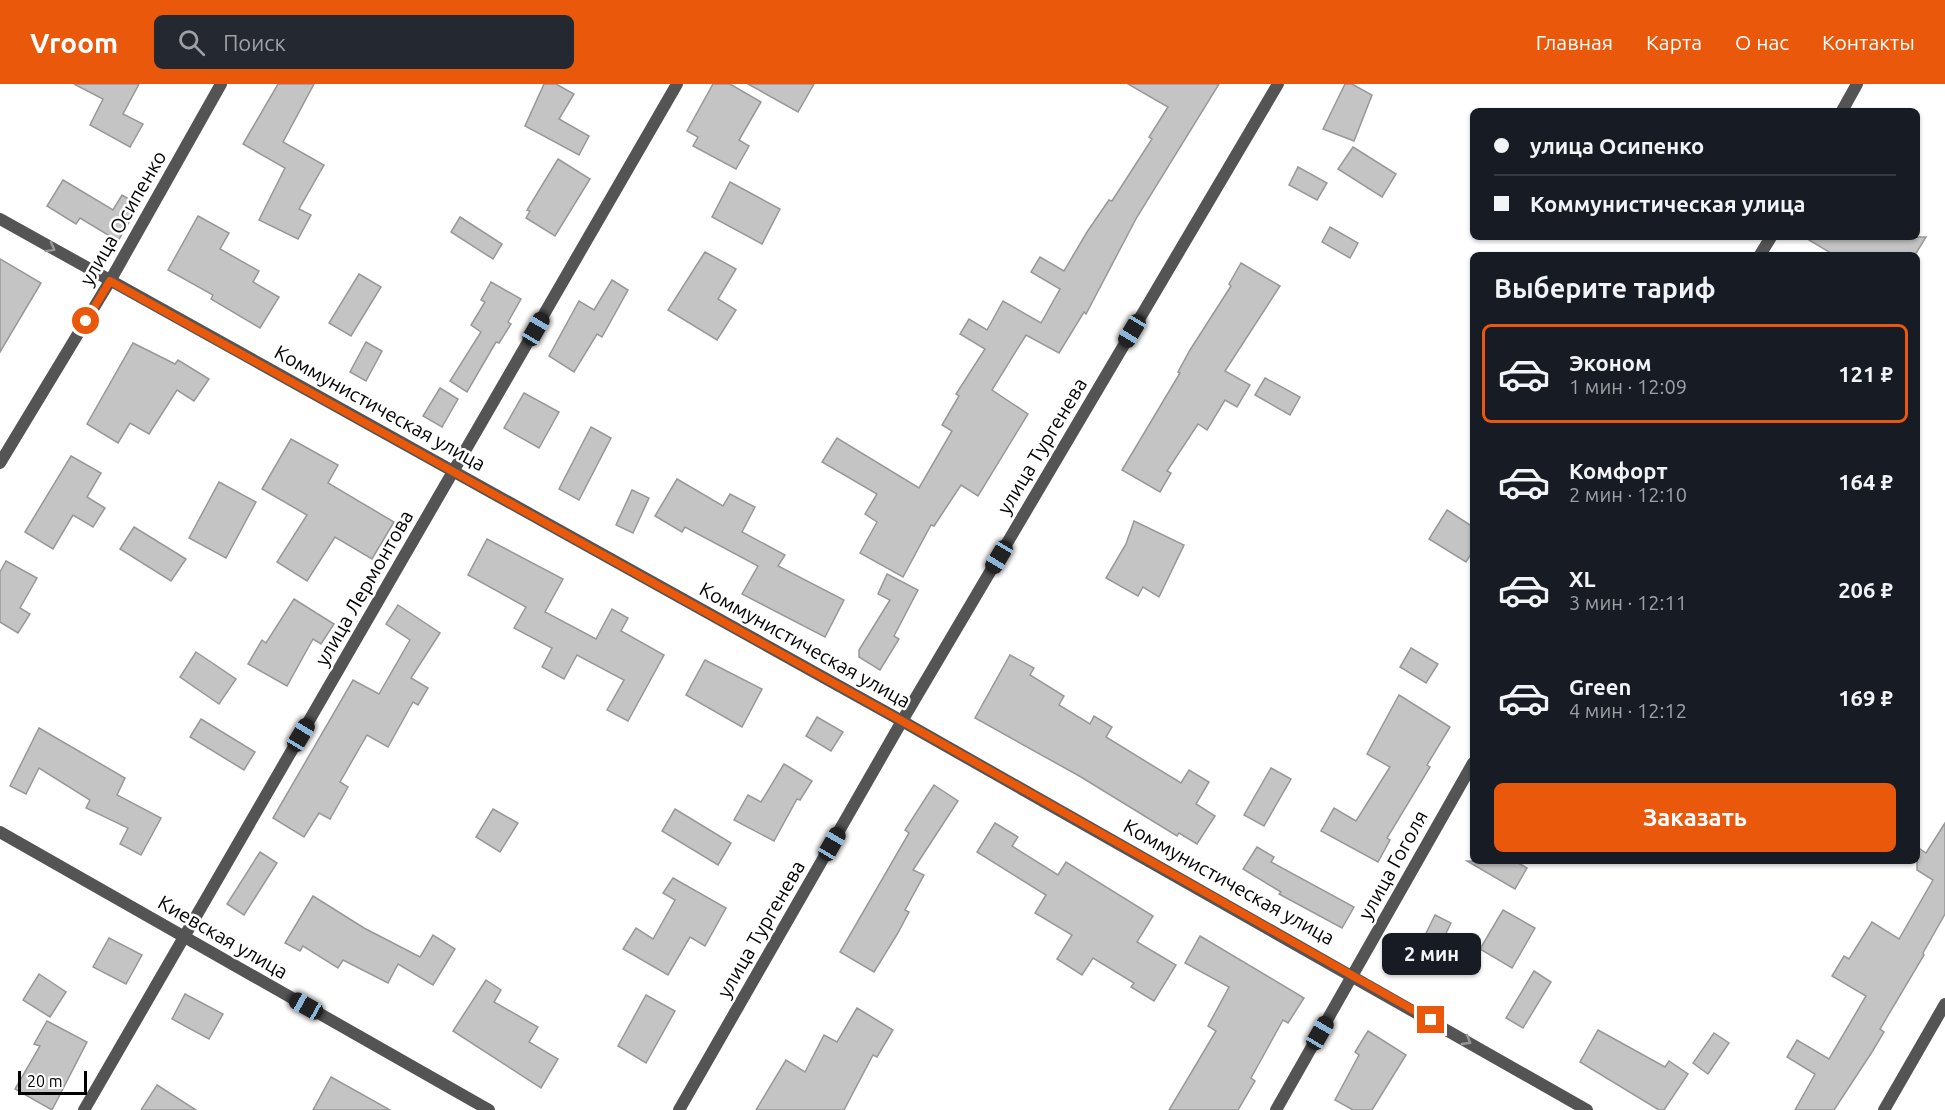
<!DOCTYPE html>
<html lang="ru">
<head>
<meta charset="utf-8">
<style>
  :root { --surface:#171b24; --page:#242831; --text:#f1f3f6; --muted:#9ea1a6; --line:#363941; --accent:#ea580c }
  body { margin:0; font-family:Ubuntu,sans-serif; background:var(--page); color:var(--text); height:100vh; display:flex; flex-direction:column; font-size:22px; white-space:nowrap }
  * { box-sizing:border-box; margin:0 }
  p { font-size:20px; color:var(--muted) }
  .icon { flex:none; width:33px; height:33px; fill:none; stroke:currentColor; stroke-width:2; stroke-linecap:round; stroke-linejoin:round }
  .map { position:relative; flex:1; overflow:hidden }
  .drawer { position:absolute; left:1470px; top:168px; width:450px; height:612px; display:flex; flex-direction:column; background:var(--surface); border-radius:9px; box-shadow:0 2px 4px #0004 }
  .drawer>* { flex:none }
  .top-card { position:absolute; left:1470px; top:24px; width:450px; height:132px; border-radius:9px; box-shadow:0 2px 4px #0004; display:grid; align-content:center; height:132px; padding:0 24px; background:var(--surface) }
  .scale { position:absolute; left:18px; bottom:15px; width:69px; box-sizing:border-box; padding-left:6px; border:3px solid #000; border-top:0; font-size:16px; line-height:21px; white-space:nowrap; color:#000; -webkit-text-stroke:4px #fff; paint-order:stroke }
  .end { position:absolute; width:27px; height:27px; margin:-14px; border:8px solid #ea580c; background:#fff; box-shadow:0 0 0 3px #fff }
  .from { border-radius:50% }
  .bubble { position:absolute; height:42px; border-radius:9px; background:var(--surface); box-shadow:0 2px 4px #0004; font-size:20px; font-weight:700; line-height:42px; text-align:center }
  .car { position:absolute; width:18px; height:36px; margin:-18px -9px; border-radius:8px; box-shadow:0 0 4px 2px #0007; background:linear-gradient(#222 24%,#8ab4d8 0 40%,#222 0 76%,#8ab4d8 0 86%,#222 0) }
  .top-card b { display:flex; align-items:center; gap:21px; height:57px; font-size:22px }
  .top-card b+b { border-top:2px solid var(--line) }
  .top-card i { width:15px; height:15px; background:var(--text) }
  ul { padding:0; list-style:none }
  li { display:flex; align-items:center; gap:18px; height:99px; margin:0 12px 9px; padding:0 12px; border:3px solid transparent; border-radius:9px }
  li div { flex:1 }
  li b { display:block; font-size:22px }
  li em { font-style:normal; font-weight:700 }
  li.active { border-color:var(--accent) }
  li>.icon { width:54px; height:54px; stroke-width:1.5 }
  h2 { padding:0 24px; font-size:27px; line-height:72px }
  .action { display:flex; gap:12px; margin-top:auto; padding:12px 24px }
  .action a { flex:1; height:69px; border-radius:9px; background:var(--accent); color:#fff; font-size:24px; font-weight:700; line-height:69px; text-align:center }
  header { display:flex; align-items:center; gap:36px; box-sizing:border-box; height:84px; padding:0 30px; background:var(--accent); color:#fff }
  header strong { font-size:28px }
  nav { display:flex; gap:33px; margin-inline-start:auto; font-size:21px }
  .search { width:420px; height:54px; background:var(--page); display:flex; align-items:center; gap:15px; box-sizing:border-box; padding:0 21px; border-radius:9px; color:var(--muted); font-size:22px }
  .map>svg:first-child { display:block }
  .building { fill:#c4c4c4; stroke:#989898; stroke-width:1.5 }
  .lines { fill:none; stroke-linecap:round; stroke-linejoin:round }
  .minor { stroke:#545454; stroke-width:12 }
  .tertiary { stroke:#545454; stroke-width:12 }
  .oneway { stroke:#989898 }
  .route { stroke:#ea580c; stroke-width:8 }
  .labels { text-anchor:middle; stroke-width:5; stroke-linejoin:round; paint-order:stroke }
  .street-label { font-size:20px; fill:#000; stroke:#fff }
</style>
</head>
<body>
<header>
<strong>Vroom</strong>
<div class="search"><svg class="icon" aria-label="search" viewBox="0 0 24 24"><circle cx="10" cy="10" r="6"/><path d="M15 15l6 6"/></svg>Поиск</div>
<nav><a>Главная</a><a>Карта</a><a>О нас</a><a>Контакты</a></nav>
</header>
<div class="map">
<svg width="1945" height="1026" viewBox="0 0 1945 1026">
  <rect width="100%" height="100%" fill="#fff"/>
  <g class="building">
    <path d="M74,0h65l-16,30 20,10 -13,23 -40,-22 13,-26z"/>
    <path d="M278,0h36l-31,58 41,23 -25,44 12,6 -13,24 -39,-19 26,-52 -42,-24z"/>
    <path d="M544,0h12l18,10 -15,25 30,17 -10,19 -54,-29z"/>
    <path d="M713,0h17l31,18 -22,38 10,6 -13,23 -43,-23 5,-9 -11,-6z"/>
    <path d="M748,0h66l-16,28z"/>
    <path d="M1128,0h91l-82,133 -51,97 -2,-2 -25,41 -33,-18 -34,55 36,24 -50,82 -17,-11 -27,41 -3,-1 -28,52 -43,-24 17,-31 -12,-8 12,-20 -55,-32 15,-24 82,50 33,-57 -10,-6 17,-29 -3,-2 29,-45 -25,-15 9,-15 18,11 16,-29 38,22 19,-34 -29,-17 9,-15 24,14 23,-39 22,-32 3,1 40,-62 -3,-2 19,-30z"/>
    <path d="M1345,0h7l20,11 -18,46 -31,-12z"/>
    <path d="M1353,63l43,27 -14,23 -44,-28z"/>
    <path d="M558,75l32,20 -35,57 -29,-18 4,-7 -3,-1z"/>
    <path d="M1298,83l29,16 -10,17 -28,-15z"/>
    <path d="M63,96l50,30 9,-15 17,10 -21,36 -38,-23 -4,6 -29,-18z"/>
    <path d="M730,98l50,27 -18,35 -50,-27z"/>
    <path d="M198,132l31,17 -9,16 39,22 -6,11 26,15 -19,31 -49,-29 2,-4 -45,-25z"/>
    <path d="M460,133l42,27 -9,15 -42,-27z"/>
    <path d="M1330,143l28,16 -8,15 -28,-16z"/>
    <path d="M1804,153h122l-11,18h-81z"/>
    <path d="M705,168l31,17 -18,30 18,11 -19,30 -49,-30z"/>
    <path d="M0,175l41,24 -41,69z"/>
    <path d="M1241,179l39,23 -55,85 25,14 -13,22 -12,-7 -18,30 -9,-6 -31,47 4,2 -11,19 -38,-22 58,-97 -2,-1 12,-22 41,-64 -2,-2z"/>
    <path d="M359,190l22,13 -30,49 -22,-13z"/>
    <path d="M612,196l16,10 -26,47 -5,-3 -23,38 -25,-16 30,-55 15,9z"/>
    <path d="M491,198l30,17 -13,23 3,2 -12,19 -3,-1 -29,50 -17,-11 31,-49 -10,-7 14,-23 -4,-2z"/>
    <path d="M366,258l16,9 -16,30 -16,-9z"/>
    <path d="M133,259l42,21 3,-4 31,19 -15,22 -17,-11 -28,44 -19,-11 -12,20 -31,-19z"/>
    <path d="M1265,294l35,19 -10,18 -35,-20z"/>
    <path d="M440,304l18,11 -16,28 -19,-11z"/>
    <path d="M524,309l35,19 -20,36 -35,-20z"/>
    <path d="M591,343l20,11 -32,62 -20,-11z"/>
    <path d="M291,355l47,26 -10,18 66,39 -22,37 -37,-22 -28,44 -30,-19 30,-47 -45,-26z"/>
    <path d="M71,372l30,17 -14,24 18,11 -12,19 -20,-12 -20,34 -28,-17z"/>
    <path d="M677,395l46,27 7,-12 25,13 -13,25 43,23 -7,11 66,34 -19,37 -83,-43 16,-28 -73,-39 -3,5 -27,-16z"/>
    <path d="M219,398l37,20 -30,56 -37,-20z"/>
    <path d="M632,406l17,8 -16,35 -17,-8z"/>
    <path d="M1447,426l26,17v24l-7,11 -37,-23z"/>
    <path d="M1134,437l50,24 -25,52 -16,-10 -5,9 -32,-18 20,-34z"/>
    <path d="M134,443l52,32 -15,22 -51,-32z"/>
    <path d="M487,455l76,40 -18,33 51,27 16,-30 16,9 -7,13 43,24 -36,66 -21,-11 17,-30 -47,-25 -13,24 -22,-12 10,-19 -38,-20 12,-21 -58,-32z"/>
    <path d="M6,477l31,17 -17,30 10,6 -12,19 -18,-11v-50z"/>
    <path d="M887,490l31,16 -24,46 5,3 -19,31 -21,-13v-7l31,-50 -12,-6z"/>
    <path d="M294,515l40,25 -13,20 -8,-5 -26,47 -39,-22 14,-24 4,3z"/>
    <path d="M398,521l42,28 -29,45 17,10 -10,17 -5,-3 -25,45 -21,-12 -27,47 8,5 -18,32 -11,-6 -15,24 -31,-19 80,-138 26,14 31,-54 -24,-16z"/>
    <path d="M1411,564l27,16 -12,19 -26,-16z"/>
    <path d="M196,568l40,27 -17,25 -39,-27z"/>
    <path d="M1010,571l24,13 -4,7 34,21 -5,9 31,19 4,-8 18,11 -6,10 75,46 8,-13 20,12 -13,22 19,12 -18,28 -18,-11 -2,3 -96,-59 -106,-59z"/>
    <path d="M705,576l57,29 -20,38 -56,-32z"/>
    <path d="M1399,611l51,32 -23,38 3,2 -43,71 3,2 -12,22 -57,-31 13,-23 22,13 34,-54 -23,-13z"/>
    <path d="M817,633l26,15 -12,19 -25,-15z"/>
    <path d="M201,635l54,33 -11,18 -54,-33z"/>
    <path d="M39,644l86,50 -8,17 44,23 -20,37 -21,-11 8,-16 -42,-20 4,-8 -51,-32 -13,26 -16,-8z"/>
    <path d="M784,680l28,17 -12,19 -3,-1 -23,42 -40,-21 14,-25 13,7z"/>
    <path d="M1271,684l20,11 -27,47 -20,-11z"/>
    <path d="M934,701l24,16 -45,69 11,5 -19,35 4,2 -11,21 -24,39 -34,-20 69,-119 -4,-3z"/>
    <path d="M493,725l25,14 -18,29 -24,-15z"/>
    <path d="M675,725l56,34 -13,22 -56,-34z"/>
    <path d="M995,739l23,14 -6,9 46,29 8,-13 87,54 -16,26 39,23 -22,36 -23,-14 3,-4 -41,-25 -11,17 -25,-16 15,-24 -37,-22 11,-18 -69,-43z"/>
    <path d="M1945,739v91l-22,39 1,2 -44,74 4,3 -12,20 -38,58h-39l20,-36 -28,-17 10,-17 32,19 37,-63 -34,-20 12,-20 5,3 23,-37 27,17 34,-59 -16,-10v-23l9,6z"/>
    <path d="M1257,763l17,10 -3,5 83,45 -12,21 -63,-34 2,-2 -38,-23z"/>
    <path d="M260,768l17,11 -33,52 -17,-11z"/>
    <path d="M1467,777h48l12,7 -12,21z"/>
    <path d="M673,794l53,30 -21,38 -15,-9 -22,38 -45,-26 13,-21 17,11 22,-39 -12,-7z"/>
    <path d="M313,812l51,32 56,29 13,-22 22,14 -22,36 -35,-21 -10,19 -45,-23 -5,8 -35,-22 -3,5 -15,-8z"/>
    <path d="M1503,826l32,18 -23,40 -32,-19z"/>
    <path d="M1435,831l16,8 -25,51 -16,-8z"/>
    <path d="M1200,852l104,62 -16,25 -5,-3 -32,58 4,3 -17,29h-69l47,-79 -8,-5 21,-39 -44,-24z"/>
    <path d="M109,854l33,17 -16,29 -33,-17z"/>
    <path d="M1534,887l17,11 -28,46 -17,-10z"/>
    <path d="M39,890l27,18 -16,25 -27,-17z"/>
    <path d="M486,896l15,10 -7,12 44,25 -9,15 29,17 -17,29 -88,-57z"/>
    <path d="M185,910l38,20 -14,25 -37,-20z"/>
    <path d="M646,911l29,16 -29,52 -28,-17z"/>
    <path d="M857,924l36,22 -16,27 -4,-2 -29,55h-88l30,-50 19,12 19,-37 13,7z"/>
    <path d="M47,937l40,21 -35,68 -37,-21 25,-43 -6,-2z"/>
    <path d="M1598,946l67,37 4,-6 19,13 -24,36h-5l-79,-48z"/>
    <path d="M1368,947l38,24 -34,55h-19l-18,-10 24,-45 -4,-3z"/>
    <path d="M1714,949l15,10 -21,31 -15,-11z"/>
    <path d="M331,993l59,33h-77z"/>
    <path d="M157,1001l39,25h-55z"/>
  </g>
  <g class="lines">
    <g class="minor">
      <path d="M1842,27l15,-27"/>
      <path d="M1760,171l11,-18"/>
      <path d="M0,379l110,-182 111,-197"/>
      <path d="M0,748l489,278"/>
      <path d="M84,1026l593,-1026"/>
      <path d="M679,1026l223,-389 376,-637"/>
      <path d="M1276,1026l197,-347"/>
      <path d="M1884,1026l61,-106"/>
    </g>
    <path class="tertiary" d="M0,135l902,502 685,389"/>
  </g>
  <defs><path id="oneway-chevron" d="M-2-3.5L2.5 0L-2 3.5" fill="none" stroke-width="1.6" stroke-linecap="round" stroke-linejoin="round" transform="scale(1.5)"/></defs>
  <g class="oneway">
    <use href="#oneway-chevron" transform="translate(51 164) rotate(29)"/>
    <use href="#oneway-chevron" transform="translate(1467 957) rotate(30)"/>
  </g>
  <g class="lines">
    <path class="route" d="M86,237l24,-40 792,440 529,299"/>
  </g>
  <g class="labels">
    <g class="street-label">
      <text transform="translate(123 134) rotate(-60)" y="7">улица Осипенко</text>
      <text transform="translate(380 324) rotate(29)" y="7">Коммунистическая улица</text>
      <text transform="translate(1042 362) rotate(-59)" y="7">улица Тургенева</text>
      <text transform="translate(364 504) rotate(-60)" y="7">улица Лермонтова</text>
      <text transform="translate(805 561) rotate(29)" y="7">Коммунистическая улица</text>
      <text transform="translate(1393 781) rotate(-61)" y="7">улица Гоголя</text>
      <text transform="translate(1229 798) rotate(29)" y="7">Коммунистическая улица</text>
      <text transform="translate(761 845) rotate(-60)" y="7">улица Тургенева</text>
      <text transform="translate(223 853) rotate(30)" y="7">Киевская улица</text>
    </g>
  </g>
</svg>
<div class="scale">20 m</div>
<i class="end from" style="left:86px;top:237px"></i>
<i class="end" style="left:1431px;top:936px"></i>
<div class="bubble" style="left:1382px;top:849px;width:99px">2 мин</div>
<i class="car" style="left:536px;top:245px;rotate:30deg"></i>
<i class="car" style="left:1132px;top:247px;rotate:211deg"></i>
<i class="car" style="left:999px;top:473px;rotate:211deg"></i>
<i class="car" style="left:301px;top:651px;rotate:31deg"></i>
<i class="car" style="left:832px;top:760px;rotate:30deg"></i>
<i class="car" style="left:306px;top:922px;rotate:299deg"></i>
<i class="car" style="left:1320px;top:949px;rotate:30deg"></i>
<div class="top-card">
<b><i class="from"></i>улица Осипенко</b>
<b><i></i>Коммунистическая улица</b>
</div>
<section class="drawer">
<h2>Выберите тариф</h2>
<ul>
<li class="active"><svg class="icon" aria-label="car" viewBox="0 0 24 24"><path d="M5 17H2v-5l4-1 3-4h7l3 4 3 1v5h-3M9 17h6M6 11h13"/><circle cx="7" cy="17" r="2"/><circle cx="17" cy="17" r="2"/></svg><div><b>Эконом</b><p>1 мин · 12:09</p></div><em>121 ₽</em></li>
<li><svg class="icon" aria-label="car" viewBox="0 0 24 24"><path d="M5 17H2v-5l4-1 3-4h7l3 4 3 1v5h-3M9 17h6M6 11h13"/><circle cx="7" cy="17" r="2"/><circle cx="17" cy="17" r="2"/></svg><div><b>Комфорт</b><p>2 мин · 12:10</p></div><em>164 ₽</em></li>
<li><svg class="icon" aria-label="car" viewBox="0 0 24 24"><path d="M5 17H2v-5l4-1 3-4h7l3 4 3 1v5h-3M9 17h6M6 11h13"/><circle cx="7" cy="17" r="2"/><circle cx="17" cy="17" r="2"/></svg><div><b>XL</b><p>3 мин · 12:11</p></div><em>206 ₽</em></li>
<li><svg class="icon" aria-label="car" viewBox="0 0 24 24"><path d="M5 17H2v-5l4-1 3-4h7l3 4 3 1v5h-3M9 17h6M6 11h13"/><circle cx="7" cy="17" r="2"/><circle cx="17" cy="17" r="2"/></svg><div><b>Green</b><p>4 мин · 12:12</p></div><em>169 ₽</em></li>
</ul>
<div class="action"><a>Заказать</a></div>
</section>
</div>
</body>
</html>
